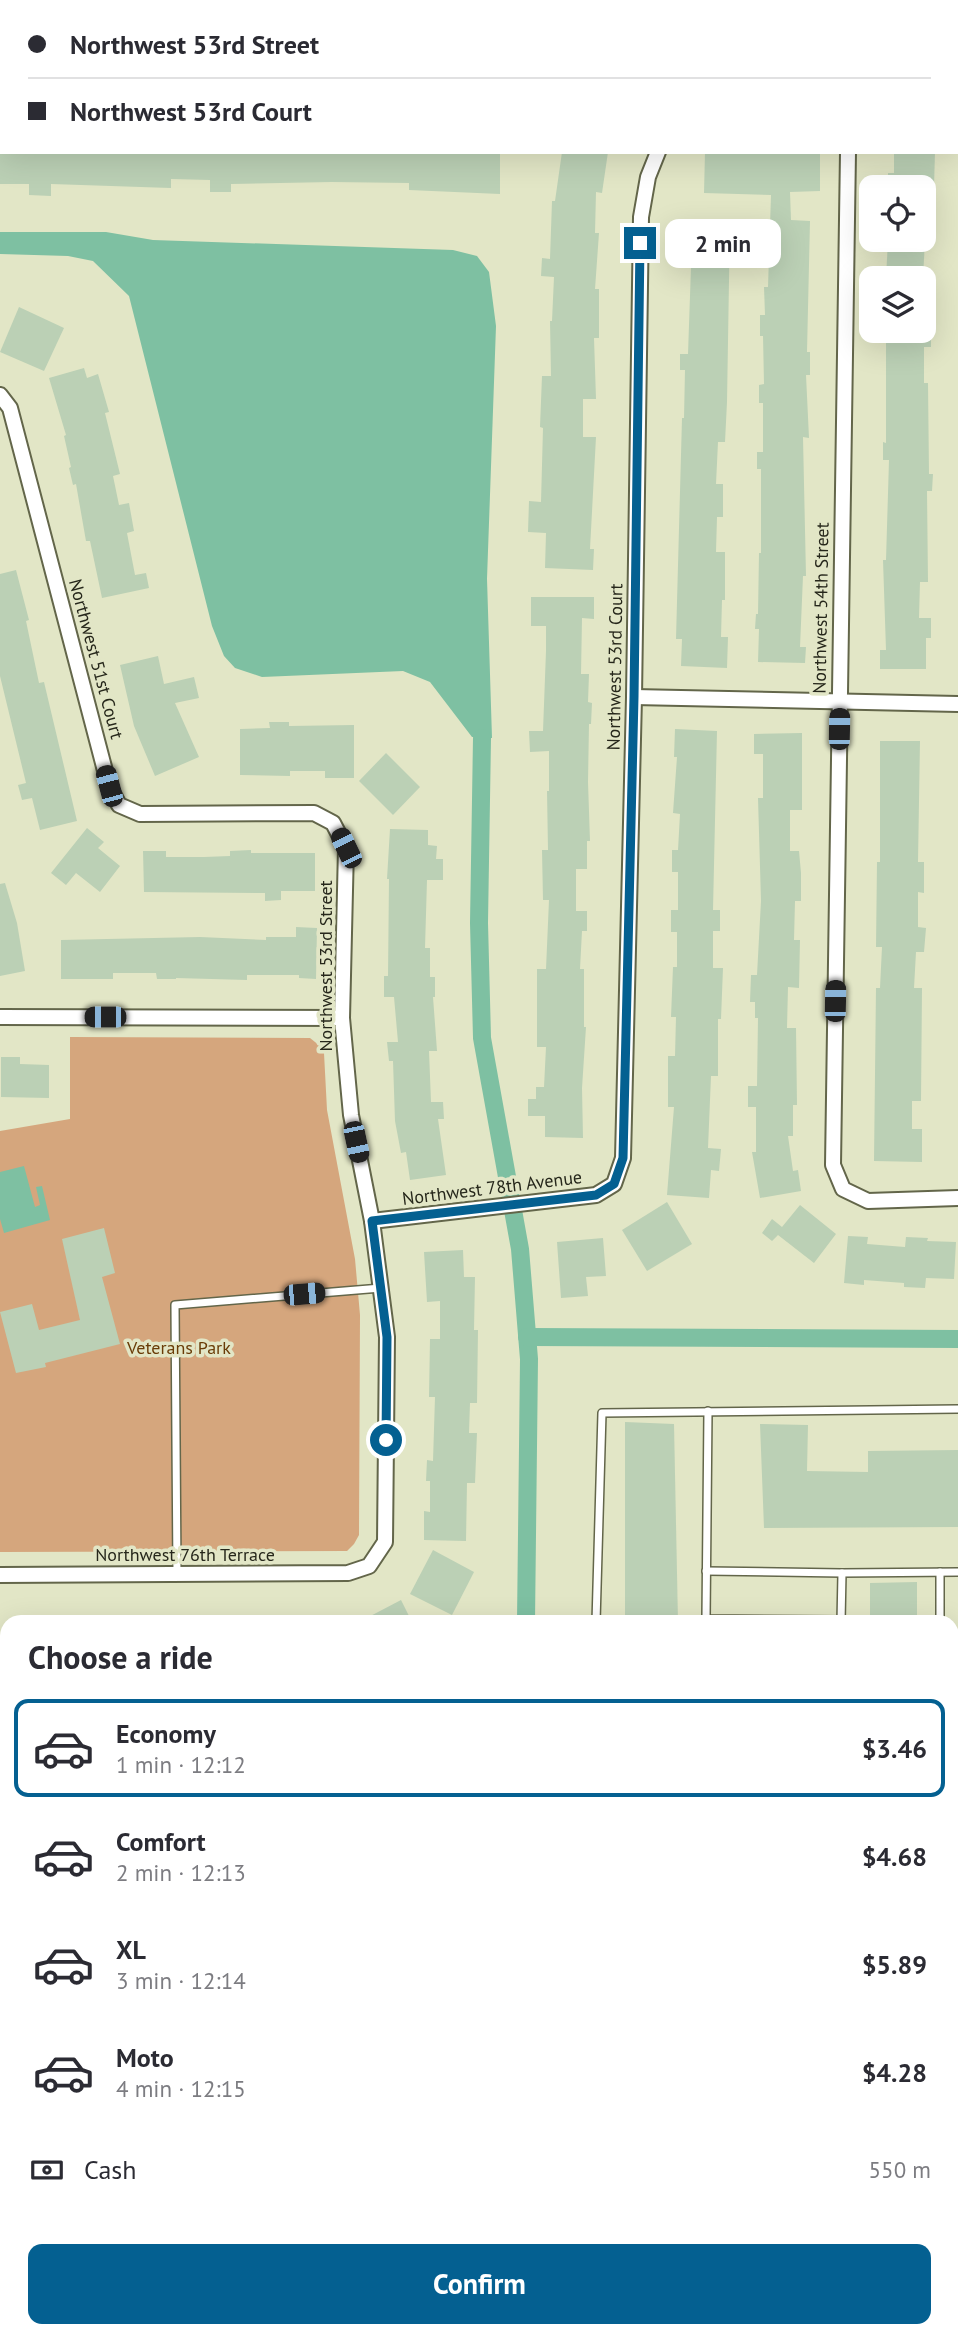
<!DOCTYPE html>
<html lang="en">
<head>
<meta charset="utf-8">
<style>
  :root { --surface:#fff; --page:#f7f7f7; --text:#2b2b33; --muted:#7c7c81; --line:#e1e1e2; --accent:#046091 }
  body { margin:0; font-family:"PT Sans",sans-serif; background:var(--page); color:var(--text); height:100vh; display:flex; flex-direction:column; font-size:26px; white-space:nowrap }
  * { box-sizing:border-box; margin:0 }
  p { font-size:23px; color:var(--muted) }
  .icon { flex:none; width:38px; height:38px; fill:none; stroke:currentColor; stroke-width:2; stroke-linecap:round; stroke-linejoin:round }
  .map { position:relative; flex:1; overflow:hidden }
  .sheet { position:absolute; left:0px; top:1615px; width:959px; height:723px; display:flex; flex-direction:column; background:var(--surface); border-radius:21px 21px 0 0; box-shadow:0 7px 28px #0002 }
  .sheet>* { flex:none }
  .guide { position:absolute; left:0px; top:0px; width:959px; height:154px; box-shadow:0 7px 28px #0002; display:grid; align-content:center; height:154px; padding:0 28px; background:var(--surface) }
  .fabs { position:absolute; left:859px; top:175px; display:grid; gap:14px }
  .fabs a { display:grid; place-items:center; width:77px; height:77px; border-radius:14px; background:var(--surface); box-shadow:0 7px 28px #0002; font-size:35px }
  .end { position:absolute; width:32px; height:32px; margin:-16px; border:9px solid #046091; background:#fff; box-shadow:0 0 0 4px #fff }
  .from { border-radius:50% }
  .bubble { position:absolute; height:49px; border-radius:14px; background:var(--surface); box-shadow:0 7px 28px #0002; font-size:23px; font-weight:700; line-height:49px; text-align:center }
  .car { position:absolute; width:21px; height:42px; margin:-21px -10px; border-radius:9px; box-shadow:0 0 5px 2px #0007; background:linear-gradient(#222 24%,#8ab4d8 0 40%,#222 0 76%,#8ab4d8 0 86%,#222 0) }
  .guide b { display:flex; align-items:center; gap:24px; height:66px; font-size:26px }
  .guide b+b { border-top:2px solid var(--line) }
  .guide i { width:18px; height:18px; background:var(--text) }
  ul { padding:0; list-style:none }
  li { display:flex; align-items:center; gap:21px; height:98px; margin:0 14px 10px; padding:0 14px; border:4px solid transparent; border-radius:14px }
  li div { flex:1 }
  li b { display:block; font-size:26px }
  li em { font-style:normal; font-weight:700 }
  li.current { border-color:var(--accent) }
  li>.icon { width:63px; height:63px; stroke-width:1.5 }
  h2 { padding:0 28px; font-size:32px; line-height:84px }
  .pay { display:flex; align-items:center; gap:18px; height:77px; padding:0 28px; font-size:26px }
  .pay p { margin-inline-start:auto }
  .cta { display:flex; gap:14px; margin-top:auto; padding:14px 28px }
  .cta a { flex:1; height:80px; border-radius:14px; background:var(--accent); color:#fff; font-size:28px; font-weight:700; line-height:80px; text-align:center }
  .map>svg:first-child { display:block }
  .built { fill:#d7dcb4 }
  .green { fill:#d5a67d }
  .water { fill:#7ec0a2 }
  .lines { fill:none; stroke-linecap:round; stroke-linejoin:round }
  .canal { stroke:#7ec0a2; stroke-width:18 }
  .building { fill:#bbd0b5 }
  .service-casing { stroke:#63664a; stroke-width:10 }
  .minor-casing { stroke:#63664a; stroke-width:18 }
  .primary-casing { stroke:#806b30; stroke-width:26 }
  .path { stroke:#7c7e69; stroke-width:3.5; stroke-dasharray:3.5 3.5; stroke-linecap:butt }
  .service { stroke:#fff; stroke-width:7 }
  .minor { stroke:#fff; stroke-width:14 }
  .primary { stroke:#d0bc89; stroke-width:23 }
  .route { stroke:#046091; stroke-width:9 }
  .labels { text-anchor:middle; stroke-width:7; stroke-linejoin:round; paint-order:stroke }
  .street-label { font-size:18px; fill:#26271b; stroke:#e2e6c6 }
  .park-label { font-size:18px; fill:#693c07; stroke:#e2e6c6 }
</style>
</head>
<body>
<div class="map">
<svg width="958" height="2337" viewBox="0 0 958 2337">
  <rect width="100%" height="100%" fill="#e2e6c6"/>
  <g class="built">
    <rect x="0" y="1748" width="7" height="257"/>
    <rect x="952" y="1757" width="6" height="230"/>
    <path d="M952,2107h6v230h-958v-229l7,1v222h945z"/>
  </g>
  <path class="green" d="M70,1037l240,1 10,8 4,7 3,57 28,149 5,56 -1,220 -5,9 -7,7 -347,1v-421l70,-12z"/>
  <g class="water">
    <path d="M0,232h106l47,8 300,10 24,6 12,16 7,54 -9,253 5,159 -20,-1 -42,-55 -27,-11 -141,6 -27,-9 -11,-12 -12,-30 -83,-330 -36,-35 -25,-5 -68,-2z"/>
    <path d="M24,1166l11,41 5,-2 -4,-18 6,-1 8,34 -46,13 -4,-14v-47z"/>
  </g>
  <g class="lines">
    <g class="canal">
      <path d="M482,738l-3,185 3,115 38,211 9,110 -3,263"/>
      <path d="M527,1337l431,2"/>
      <path d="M0,1720h7"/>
    </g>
  </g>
  <g class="building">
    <path d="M0,152h500v42l-91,-4v-7l-77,-1 -101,2v8h-21v-12l-39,-1v9l-120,-4v12l-22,-1v-11h-29z"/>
    <path d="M562,152h46l-6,41 -6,-1 -1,41h4l-4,56h4v49h-5l2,61h-13v38h13l-6,112h4l-1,21 -48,-2 1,-35 -18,-1 1,-31 12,1 2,-74 -3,-1 2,-51h9l-1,-55h2l2,-44 -13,-1 1,-18 8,1 2,-58h3z"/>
    <path d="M705,152h115v39l-30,1 1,28 19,1 -3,131h3v23h-4l3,63 -6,-1 3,139h-3l-3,71h6l-1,16 -47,-1 1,-33h-4l1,-15h2l1,-61h2v-84h-4v-17h6v-49h-4v-18l5,-1 -1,-48h-3v-21h5l-1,-28h4l3,-92 -67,-2z"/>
    <path d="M894,152h41l-1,35h-46v-14h6z"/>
    <path d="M683,220h47l-3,182 -2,40h-7l-2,42h7v33h-6l-1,35h9v48h-3l-1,37h7l-1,31 -46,-2 1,-27h-6l6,-221h2l1,-48h-5v-16h8l3,-87h-8z"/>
    <path d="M888,240h37l-2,38h-37z"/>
    <path d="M19,307l45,21 -20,43 -44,-19z"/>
    <path d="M886,331h45v16h-7v36h4l1,91h4l-1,17h-5l1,91h-8l-1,36h12v20h-5v31h-46v-19h6l-3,-90h3l3,-100h-6v-18l3,1z"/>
    <path d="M84,368l3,10 11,-4 11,38 -4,1 15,61 -7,2 6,29 10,-2 5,28 -7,2 8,42 11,-2 3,15 -47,10 -12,-57h-4l-10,-57 -3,1 -4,-17 2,-1 -7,-31 2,-1 -17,-57z"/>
    <path d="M16,570l13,50 -3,1 13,62 5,-1 33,139 -37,9 -8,-32 -10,2 -4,-15 8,-2 -26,-107v-102z"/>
    <path d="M531,597h63v22l-12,-1 -1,56h8l-1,28 4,1 -1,21h-2l-1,58 2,59h-3v28h-11v42h11v20h-5l-2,38h4v58h2l-4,61 1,50 -38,-1v-21h-17v-17h8v-12h8l2,-40h-9v-78h9l3,-69h-6l-1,-50h6l-1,-59h2v-40l-19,1 -1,-21h14l3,-80v-25h-15z"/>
    <path d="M158,656l6,28 30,-7 5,21 -24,5 24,54 -44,19 -21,-50 -14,-61z"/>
    <path d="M269,722h20v4l65,-1v53h-29v-7h-35v5l-50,-1v-46l30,-1z"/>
    <path d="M675,729l42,2 -4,179h7v21h-7v37h10l-2,51h-3v57h-7l-3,72 13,1 -2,22 -8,-1 -2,28 -42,-3 7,-88h-6v-51h7l1,-39h-5l2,-50h4v-35h-6v-22h7v-38h-6v-22h6l2,-36 -7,-1 4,-56h-3z"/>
    <path d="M802,733v77h-12v41h9l2,22v28h-6l-1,39h6l-1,48 -11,-1 -1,41h9l1,77h-4v31h-5l5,35 5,-1 3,21 -41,7 -8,-46h4v-45h-8v-21h9l1,-68h-3v-16h-5l1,-27h6l4,-74 -3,-103h5v-44h-9v-20z"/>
    <path d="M880,741h40l-2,121h6v31l-6,-1v35l8,1 -2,24h-8l-2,36h8l-1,113h-9v28h10v33l-48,-1 2,-173h4l2,-41h-6l1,-85h3z"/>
    <path d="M386,753l34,34 -27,28 -34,-34z"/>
    <path d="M87,828l17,14 -6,6 22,18 -20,26 -24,-19 -10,12 -15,-12z"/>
    <path d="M390,829l38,1v15l9,1 -1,13h7v21h-16l-2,68h5v29h5v20h-2l4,54h-8l2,51h12l1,17h-6l8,56 -36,5 -4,-28 -5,1 -6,-32 -2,-60h-4l-2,-19h11l-4,-45h-10v-21h4l1,-97h-2z"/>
    <path d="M251,850v3h64v38h-34v9l-16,1v-8l-121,-1 -1,-41h23v6h38l26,-1v-5z"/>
    <path d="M5,883l12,40 8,48 -25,5v-92z"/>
    <path d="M296,927l21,1 -1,51 -17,-1v-3h-52v5l-71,-2v1h-19l-1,-6h-43v6h-52v-39l139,-3 66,3v-3h30z"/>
    <path d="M1,1057h19v7l29,1v33l-48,-1z"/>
    <path d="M667,1202l25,42 -45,27 -25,-41z"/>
    <path d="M800,1205l36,29 -22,29 -36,-28 -6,6 -10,-8 10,-14 10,8z"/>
    <path d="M104,1228l11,45 -13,4 18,67 -75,19 1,4 -30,6 -16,-61 32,-8 7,26 41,-10 -18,-81z"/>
    <path d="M848,1236l20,1 -1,7 38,3 1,-10 22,1 -1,3 29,1 -2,37 -28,-1 -1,10 -21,-1v-4l-40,-3v5l-20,-2z"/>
    <path d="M603,1238l3,38 -20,1 2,19 -27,2 -4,-56z"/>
    <path d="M463,1250l1,27h11l-1,53h4l-1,73h-7l-1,30h8l-2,50h-8l-1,58 -42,-1v-29l6,1v-31h-4l1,-21 6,1 2,-64h-6l1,-58h10v-38l-13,1 -3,-50z"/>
    <path d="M625,1422l49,2 4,198h-53z"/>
    <path d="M760,1424l48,1 -1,46 61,1v-21l90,-1v77l-194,1z"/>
    <path d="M433,1550l41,22 -22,43 -42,-21z"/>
    <path d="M917,1582v40h-47v-39z"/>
    <path d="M401,1600l11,22h-53z"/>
  </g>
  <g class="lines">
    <g class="service-casing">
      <g id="service">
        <path d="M708,1411l-2,208 135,1"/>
        <path d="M706,1571l136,2"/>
        <path d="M177,1574l-2,-269 206,-17"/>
        <path d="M596,1622l6,-209 356,-4"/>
        <path d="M841,1622l1,-49 116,-1"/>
        <path d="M940,1622v-50"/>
        <path d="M0,1787h7"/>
        <path d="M952,1837h6"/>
        <path d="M0,1982h7"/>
        <path d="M0,2164h7"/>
        <path d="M0,2312l7,-3"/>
        <path d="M937,2337v-6"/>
      </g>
    </g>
    <g class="minor-casing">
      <g id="minor">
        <path d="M678,2v-2"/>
        <path d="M0,98h2"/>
        <path d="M957,114h1"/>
        <path d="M848,152l-15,1013 10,24 25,12 90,-3"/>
        <path d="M0,395l10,13 99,378 10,19 21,9 174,-1 19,10 13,25 -4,170 9,97 21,106 15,116 -2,205 -16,24 -21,7 -348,2"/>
        <path d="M634,697l324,7"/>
        <path d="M0,1017l342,1"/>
        <path d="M372,1221l224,-26 18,-11 9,-26 11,-461 7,-480 7,-40 10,-25"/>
      </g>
    </g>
    <g class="primary-casing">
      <g id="primary">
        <path d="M952,2030h6"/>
        <path d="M0,2031h7"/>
        <path d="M952,2080h6"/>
        <path d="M0,2085h7"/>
      </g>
    </g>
    <path class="path" d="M956,2162h2"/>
    <use href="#service" class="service"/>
    <use href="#minor" class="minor"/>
    <use href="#primary" class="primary"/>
  </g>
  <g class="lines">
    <path class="route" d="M386,1440l1,-103 -15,-116 224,-26 18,-11 9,-26 11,-461 6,-454"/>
  </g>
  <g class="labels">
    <g class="street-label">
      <text transform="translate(821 608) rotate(-89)" y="6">Northwest 54th Street</text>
      <text transform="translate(96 659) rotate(75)" y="6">Northwest 51st Court</text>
      <text transform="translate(615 667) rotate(-89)" y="6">Northwest 53rd Court</text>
      <text transform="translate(326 966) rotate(-90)" y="6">Northwest 53rd Street</text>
      <text transform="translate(492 1188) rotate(-7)" y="6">Northwest 78th Avenue</text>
      <text x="185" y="1561">Northwest 76th Terrace</text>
    </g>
    <g class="park-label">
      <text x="179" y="1354">Veterans Park</text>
    </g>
  </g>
</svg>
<div class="fabs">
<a><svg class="icon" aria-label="locate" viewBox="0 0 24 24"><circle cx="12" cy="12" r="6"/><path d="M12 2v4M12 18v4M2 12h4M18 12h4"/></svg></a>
<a><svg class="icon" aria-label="layers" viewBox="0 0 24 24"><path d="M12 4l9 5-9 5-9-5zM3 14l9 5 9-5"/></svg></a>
</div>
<i class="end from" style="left:386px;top:1440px"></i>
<i class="end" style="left:640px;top:243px"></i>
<div class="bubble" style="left:665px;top:219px;width:116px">2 min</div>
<i class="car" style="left:839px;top:729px;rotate:1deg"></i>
<i class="car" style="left:109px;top:786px;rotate:345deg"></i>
<i class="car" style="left:346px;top:848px;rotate:334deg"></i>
<i class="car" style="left:835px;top:1001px;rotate:1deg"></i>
<i class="car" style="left:105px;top:1017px;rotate:270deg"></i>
<i class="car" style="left:356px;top:1142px;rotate:168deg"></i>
<i class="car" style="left:304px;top:1294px;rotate:85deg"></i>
<div class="guide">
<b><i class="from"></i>Northwest 53rd Street</b>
<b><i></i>Northwest 53rd Court</b>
</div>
<section class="sheet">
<h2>Choose a ride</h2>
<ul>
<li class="current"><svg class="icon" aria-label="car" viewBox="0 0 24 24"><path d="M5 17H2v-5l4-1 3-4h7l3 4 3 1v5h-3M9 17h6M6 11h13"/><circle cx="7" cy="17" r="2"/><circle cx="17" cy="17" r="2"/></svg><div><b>Economy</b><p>1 min · 12:12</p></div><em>$3.46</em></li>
<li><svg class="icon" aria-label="car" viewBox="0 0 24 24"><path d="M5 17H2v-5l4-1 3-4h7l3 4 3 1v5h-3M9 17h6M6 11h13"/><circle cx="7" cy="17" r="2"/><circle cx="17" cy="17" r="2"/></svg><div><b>Comfort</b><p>2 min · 12:13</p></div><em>$4.68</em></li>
<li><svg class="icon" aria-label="car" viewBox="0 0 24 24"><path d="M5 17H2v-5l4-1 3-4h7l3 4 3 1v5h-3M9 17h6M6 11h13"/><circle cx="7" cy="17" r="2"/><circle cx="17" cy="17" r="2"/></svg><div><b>XL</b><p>3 min · 12:14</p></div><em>$5.89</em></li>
<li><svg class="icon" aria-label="car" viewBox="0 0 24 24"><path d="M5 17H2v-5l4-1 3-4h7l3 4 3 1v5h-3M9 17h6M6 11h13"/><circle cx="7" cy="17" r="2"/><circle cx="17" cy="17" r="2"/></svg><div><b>Moto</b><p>4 min · 12:15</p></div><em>$4.28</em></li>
</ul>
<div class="pay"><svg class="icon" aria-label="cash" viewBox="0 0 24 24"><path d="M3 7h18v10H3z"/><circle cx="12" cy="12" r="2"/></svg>Cash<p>550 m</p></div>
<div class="cta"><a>Confirm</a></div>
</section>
</div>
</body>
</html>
